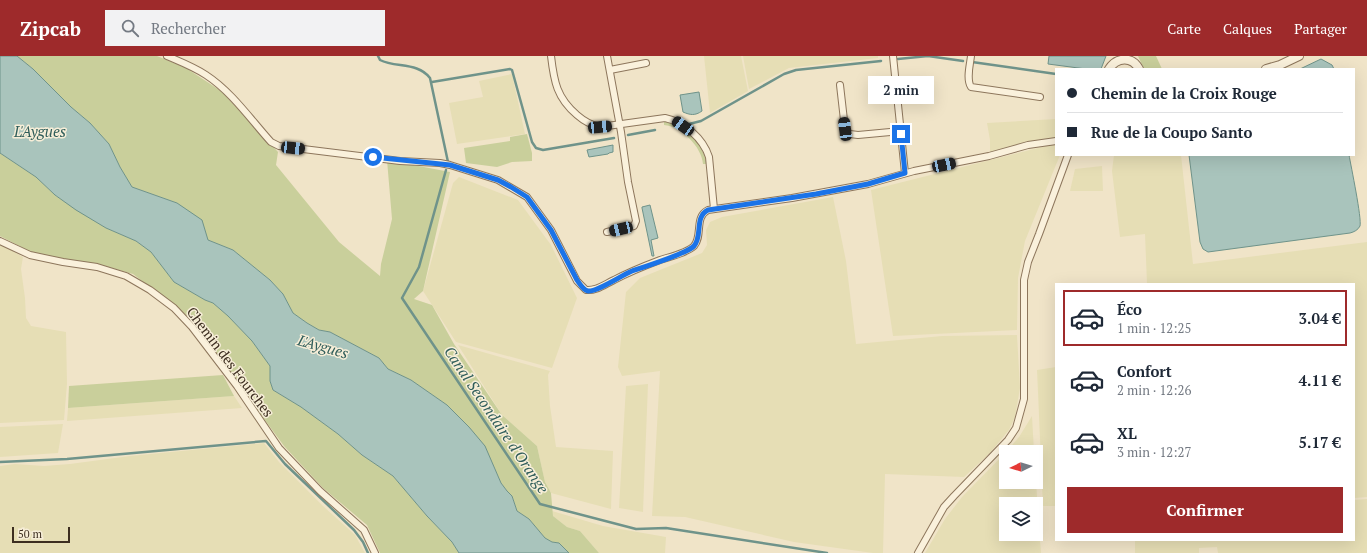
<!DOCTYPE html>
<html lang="fr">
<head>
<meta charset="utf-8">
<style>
  :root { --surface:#fff; --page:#f2f2f3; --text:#1f2937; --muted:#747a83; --line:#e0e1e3; --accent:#9e2a2b }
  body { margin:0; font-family:"PT Serif",serif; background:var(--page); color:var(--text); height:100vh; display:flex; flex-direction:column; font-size:15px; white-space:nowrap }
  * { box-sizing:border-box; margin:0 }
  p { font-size:13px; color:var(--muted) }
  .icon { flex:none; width:22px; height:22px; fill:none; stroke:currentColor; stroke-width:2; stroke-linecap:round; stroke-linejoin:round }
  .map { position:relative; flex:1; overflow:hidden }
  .details { position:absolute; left:1055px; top:227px; width:300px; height:258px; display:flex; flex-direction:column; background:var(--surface); border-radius:0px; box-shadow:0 4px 16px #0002 }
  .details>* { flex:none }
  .banner { position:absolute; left:1055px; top:12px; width:300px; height:88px; border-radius:0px; box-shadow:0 4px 16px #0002; display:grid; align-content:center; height:88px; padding:0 12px; background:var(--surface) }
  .needle { width:26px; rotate:265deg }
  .fabs { position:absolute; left:999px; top:389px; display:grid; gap:8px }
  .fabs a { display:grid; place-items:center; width:44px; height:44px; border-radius:0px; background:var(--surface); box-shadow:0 4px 16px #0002; font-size:20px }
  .scale { position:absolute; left:12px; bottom:10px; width:58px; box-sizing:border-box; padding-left:4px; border:2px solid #3d2e20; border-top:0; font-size:11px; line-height:14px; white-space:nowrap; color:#3d2e20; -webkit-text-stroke:3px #f7eed8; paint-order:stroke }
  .end { position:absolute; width:18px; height:18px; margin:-9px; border:5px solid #1a73e8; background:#fff; box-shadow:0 0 0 2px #fff }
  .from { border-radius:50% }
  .bubble { position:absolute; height:28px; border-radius:0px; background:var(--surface); box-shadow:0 4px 16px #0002; font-size:13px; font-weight:800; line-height:28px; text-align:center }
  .car { position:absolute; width:12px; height:24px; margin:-12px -6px; border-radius:5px; box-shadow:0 0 3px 1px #0007; background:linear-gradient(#222 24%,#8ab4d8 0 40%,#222 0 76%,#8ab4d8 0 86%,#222 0) }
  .banner b { display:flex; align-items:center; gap:14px; height:38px; font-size:15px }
  .banner b+b { border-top:1px solid var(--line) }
  .banner i { width:10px; height:10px; background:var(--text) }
  ul { padding:7px 0 0; list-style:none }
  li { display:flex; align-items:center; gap:12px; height:56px; margin:0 8px 6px; padding:0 4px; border:2px solid transparent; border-radius:0px }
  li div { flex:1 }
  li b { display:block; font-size:15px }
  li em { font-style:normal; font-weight:800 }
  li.on { border-color:var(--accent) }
  li>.icon { width:36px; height:36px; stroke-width:1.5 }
  .action { display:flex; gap:8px; margin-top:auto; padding:8px 12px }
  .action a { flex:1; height:46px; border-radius:0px; background:var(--accent); color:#fff; font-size:16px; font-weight:800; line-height:46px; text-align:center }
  header { display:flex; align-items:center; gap:24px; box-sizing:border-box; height:56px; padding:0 20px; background:var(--accent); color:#fff }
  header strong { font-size:19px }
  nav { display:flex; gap:22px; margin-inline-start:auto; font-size:14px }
  .search { width:280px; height:36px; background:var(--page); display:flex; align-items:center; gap:10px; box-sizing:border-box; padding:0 14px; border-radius:0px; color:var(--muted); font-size:15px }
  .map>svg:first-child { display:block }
  .farmland { fill:#e6deb5; fill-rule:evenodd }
  .green { fill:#c9cf9b }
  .water { fill:#a9c4bc; stroke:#6f938a }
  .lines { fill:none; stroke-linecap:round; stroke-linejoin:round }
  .stream { stroke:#6f938a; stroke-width:2.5 }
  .minor-casing { stroke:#8d765c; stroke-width:8 }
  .tertiary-casing { stroke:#8d765c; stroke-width:10 }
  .minor { stroke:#faf1dc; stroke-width:6 }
  .tertiary { stroke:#faf1dc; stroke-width:8 }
  .route { stroke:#1a73e8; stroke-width:5 }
  .labels { text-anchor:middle; stroke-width:3; stroke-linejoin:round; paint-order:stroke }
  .street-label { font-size:14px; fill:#3d2e20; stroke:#f7eed8 }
  .water-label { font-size:15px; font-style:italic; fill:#2f5d5a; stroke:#f7eed8 }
</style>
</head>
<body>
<header>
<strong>Zipcab</strong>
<div class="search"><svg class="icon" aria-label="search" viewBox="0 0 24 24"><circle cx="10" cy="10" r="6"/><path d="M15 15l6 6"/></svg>Rechercher</div>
<nav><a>Carte</a><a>Calques</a><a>Partager</a></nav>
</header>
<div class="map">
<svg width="1367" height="497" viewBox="0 0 1367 497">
  <rect width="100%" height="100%" fill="#f0e4c8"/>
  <g class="farmland">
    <path d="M704,0h37l7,35 -38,22z"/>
    <path d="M743,0h135v2l-89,10 -40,21z"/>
    <path d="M512,18l13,60 -68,10 -8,-41 34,-6 -4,-16z"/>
    <path d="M1056,63v19l-19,2 -47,12v-12l-3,-17z"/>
    <path d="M1054,88l2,3v8h4l-35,86 -7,37 -1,52 -124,6 -22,-146z"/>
    <path d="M1114,99h67l12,109 174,-22v255l-13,1v-214h-207l-2,-50 -25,3 -8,-66z"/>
    <path d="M1102,110l1,25h-33l5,-22z"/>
    <path d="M459,121l59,23 33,45 26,53 -25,70 -96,-26 -33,-51 30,-108z"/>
    <path d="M833,141l13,64 10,83 86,-8 75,-1 3,53 -5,29 -6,13 -20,24 -25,23 -79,-3 -2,79h-10l-79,-11 -109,-25 -33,-1 8,-145 -38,5 -4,-9 8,-75 14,-14 62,-25 5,-8 -1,-15 4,-8 12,-5z"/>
    <path d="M0,188l23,13 -2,12 4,29 1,20 5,8 35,6 1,52 -3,36 -64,3z"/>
    <path d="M458,289l92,26 -2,4 2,31 6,41 57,4 -2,58 -60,-16 -6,-11 -8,-36 -35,-31z"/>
    <path d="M1056,311v139h-13l-6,-136z"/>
    <path d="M648,328l-5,128 -24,-4 7,-122z"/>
    <path d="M234,340l8,12 -175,13 1,-13z"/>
    <path d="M1032,360l2,36h-28l13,-15z"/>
    <path d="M63,368l-5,29 -58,4v-30z"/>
    <path d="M264,387l15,19 44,44 32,29 10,18h-365v-87l15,-2 29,2 26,-2 60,-8z"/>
    <path d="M1006,396v30h30l5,71h-116l20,-34 17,-22zM1006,448h30v30h-30z"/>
    <path d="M1367,443v54h-149l-1,-6 -18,1v5h-64v-13h219v-40z"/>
    <path d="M552,455l51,15 63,11 -1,16h-66l-19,-22 -13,-4 -14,-11z"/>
  </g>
  <g class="green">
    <path d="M17,0h140l29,12 35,23 57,61 -2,13 63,77 41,34 1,-12 11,-45 -5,-59 63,12 -27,119 -9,8 18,6 22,39 48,71 35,31 8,36 6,11 2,23 14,11 13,4 19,22h-30l-10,-10 -7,-1 -7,-4 -16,-19 -12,-8 -5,-15 -5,-5 -6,-8 -8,-18 -46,-60 -36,-25 -23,-11 -9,-11 -49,-26 -11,-2 -12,-7 -14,-10 -10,-19 -13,-14 -37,-30 -25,-10 -31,-37 -45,-16 -12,-20 -11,-23 -19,-21 -19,-16 -38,-38z"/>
    <path d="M1138,0h18l6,13h-18z"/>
    <path d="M664,65c22,4 38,21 43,43h-4c-1,-17 -22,-38 -39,-39z"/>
    <path d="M527,78l5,19v8l-20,1 -15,5 -31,-4 -2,-15 46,-7v-4z"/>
    <path d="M0,97l36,24 20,19 50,32 30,13 15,11 23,30 31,18 8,3 15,13 24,25 18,25v15l3,9 28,17 37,27 24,21 31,21 34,40 25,26 7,11h-79l-13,-28 -44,-37 -39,-42 -94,-128 -57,-44 -28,-8 -58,-9 -20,-7 -27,-14z"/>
    <path d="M223,319l11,21 -166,12 1,-22z"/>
  </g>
  <g class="water">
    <path d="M0,0h17l16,13 38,38 19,16 19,21 11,23 12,20 45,16 25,17 6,20 25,10 37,30 13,14 10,19 14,10 12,7 11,2 49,26 9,11 23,11 36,25 22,22 16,19 16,37 6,8 5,5 5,15 12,8 16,19 7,4 7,1 10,10h-110l-7,-11 -25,-26 -34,-40 -31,-21 -24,-21 -37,-27 -28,-17 -3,-9v-15l-18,-25 -24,-25 -15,-13 -8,-3 -31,-18 -23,-30 -15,-11 -30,-13 -30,-18 -21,-15 -19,-18 -36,-24z"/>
    <path d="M1049,0h57l-5,13h-15l-38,-5z"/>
    <path d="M1321,3l11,6 2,4h-34z"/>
    <path d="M699,36l3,19c-7,5 -12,4 -19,1l-3,-17z"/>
    <path d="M613,89v7l-4,1 -1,1 -19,3 -2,-7z"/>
    <path d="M1189,99h160c2,11 13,64 11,71 -2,4 -6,6 -10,7l-142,19 -5,-3 -3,-7z"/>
    <path d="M650,149l8,33 -7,2 3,16h-2l-10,-48v-1z"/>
  </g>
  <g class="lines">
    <g class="stream">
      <path d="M378,0l2,4c16,8 38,2 50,18l18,84"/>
      <path d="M898,3l30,-3 35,5"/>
      <path d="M972,6l84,12"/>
      <path d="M432,26l78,-13 2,1 20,72 4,6 7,2 71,-12"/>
      <path d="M689,68l12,-3 83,-47 12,-4 85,-9"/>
      <path d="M628,79l27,-5"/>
      <path d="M446,114l-27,97 -17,31 138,206 96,25 30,-1 161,25"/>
      <path d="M0,406l67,-3 199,-18 19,23 69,66 9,12 5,11"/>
    </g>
    <g class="minor-casing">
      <g id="minor">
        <path d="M167,0c14,6 27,11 39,19 26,17 45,45 65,67l8,4 121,15 40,2 10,2 48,15 29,17 24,33 26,51 9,9c11,1 19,-6 28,-10 15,-8 30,-14 46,-20 9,-3 27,-7 34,-14 9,-10 0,-29 14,-36l84,-12 76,-14 46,-13 75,-15 39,-11 28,-4"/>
        <path d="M551,0c3,26 6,42 26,59 8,7 14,10 23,12l65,-9c19,4 38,20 44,39l5,52"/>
        <path d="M893,0l12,117"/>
        <path d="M971,0c-1,9 -5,23 0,31l69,10"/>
        <path d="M610,14l36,-7"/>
        <path d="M840,29l5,44 5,5 8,1 43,-4"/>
        <path d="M607,176l27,-6 2,-5 -8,-39 -7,-50 -14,-76"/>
        <path d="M0,185l30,14 33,7 34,5 29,9 24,14 24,18 18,19 45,59 42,62 41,43 44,39 11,23"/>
        <path d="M918,497l26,-46 10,-11 54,-56 8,-12 8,-29v-119l4,-18 11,-28 29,-79"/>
      </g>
    </g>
    <g class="tertiary-casing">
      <g id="tertiary">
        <path d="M1109,13c8,-12 23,-13 30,0"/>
        <path d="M1266,13l14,-4 19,-9"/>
      </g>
    </g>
    <use href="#minor" class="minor"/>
    <use href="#tertiary" class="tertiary"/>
  </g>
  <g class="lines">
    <path class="route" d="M373,101l77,8 48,15 13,7 16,10 24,33 26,50c3,4 6,10 11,11 9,1 34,-16 44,-20 12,-4 56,-18 62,-25 9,-10 0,-29 14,-36l108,-16 52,-10 37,-11 -4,-39"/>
  </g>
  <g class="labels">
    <g class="street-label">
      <text transform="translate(230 306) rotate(53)" y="5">Chemin des Fourches</text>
    </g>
    <g class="water-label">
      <text x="40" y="81">L'Aygues</text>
      <text transform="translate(323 291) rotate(16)" y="5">L'Aygues</text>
      <text transform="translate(496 364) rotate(56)" y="5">Canal Secondaire d'Orange</text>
    </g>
  </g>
</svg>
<div class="fabs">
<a><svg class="needle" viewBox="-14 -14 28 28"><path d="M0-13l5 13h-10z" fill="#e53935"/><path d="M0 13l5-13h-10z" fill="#747a83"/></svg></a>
<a><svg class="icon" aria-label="layers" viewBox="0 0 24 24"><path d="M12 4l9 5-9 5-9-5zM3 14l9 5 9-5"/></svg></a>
</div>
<div class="scale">50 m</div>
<i class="end from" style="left:373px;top:101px"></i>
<i class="end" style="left:901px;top:78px"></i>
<div class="bubble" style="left:868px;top:20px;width:66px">2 min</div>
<i class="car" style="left:683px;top:70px;rotate:305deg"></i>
<i class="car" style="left:600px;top:71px;rotate:85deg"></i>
<i class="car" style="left:845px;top:73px;rotate:353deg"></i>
<i class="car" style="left:293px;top:92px;rotate:96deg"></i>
<i class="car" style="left:944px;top:109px;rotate:78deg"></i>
<i class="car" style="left:621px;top:173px;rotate:257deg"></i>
<div class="banner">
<b><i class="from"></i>Chemin de la Croix Rouge</b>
<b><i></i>Rue de la Coupo Santo</b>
</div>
<section class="details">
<ul>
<li class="on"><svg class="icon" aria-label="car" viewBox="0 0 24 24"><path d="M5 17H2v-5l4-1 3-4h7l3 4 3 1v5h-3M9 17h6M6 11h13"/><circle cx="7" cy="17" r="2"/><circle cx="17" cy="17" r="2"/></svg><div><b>Éco</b><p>1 min · 12:25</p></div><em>3.04 €</em></li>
<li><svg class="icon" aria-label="car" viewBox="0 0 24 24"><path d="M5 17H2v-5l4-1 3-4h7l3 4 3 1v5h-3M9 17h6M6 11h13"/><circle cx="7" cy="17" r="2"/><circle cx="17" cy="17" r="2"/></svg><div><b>Confort</b><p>2 min · 12:26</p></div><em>4.11 €</em></li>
<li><svg class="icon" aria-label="car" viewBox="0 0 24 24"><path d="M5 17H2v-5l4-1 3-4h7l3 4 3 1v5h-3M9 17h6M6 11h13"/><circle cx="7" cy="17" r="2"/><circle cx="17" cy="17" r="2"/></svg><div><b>XL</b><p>3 min · 12:27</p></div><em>5.17 €</em></li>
</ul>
<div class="action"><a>Confirmer</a></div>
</section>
</div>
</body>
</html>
